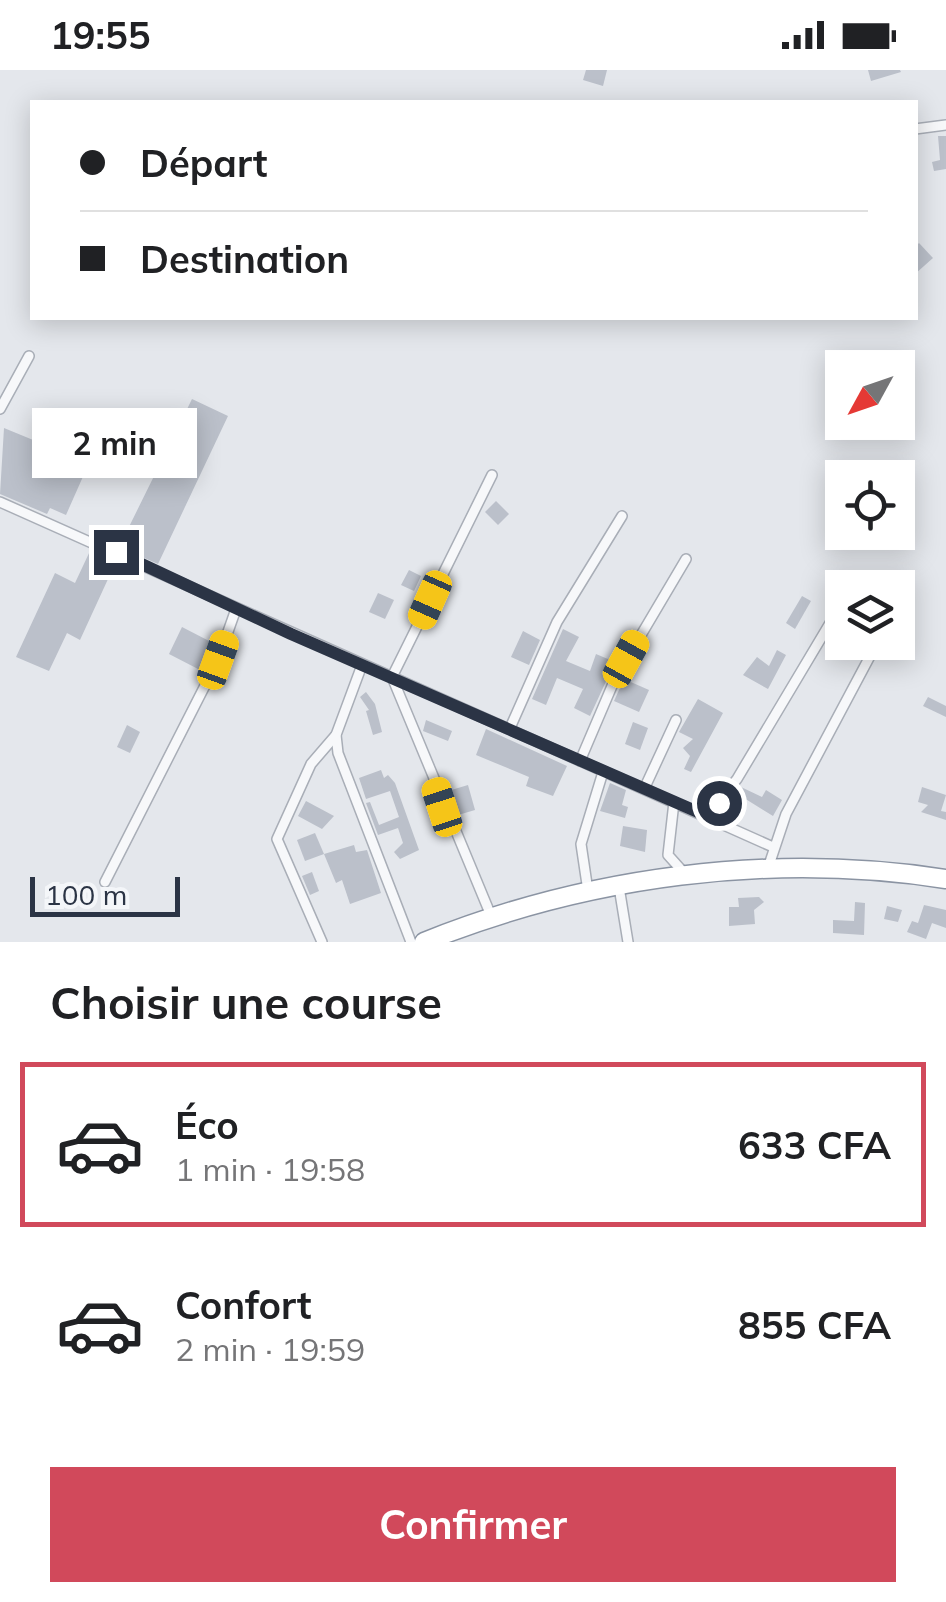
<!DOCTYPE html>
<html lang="fr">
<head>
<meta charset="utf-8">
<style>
  :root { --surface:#fff; --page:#f2f2f2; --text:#202124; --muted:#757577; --line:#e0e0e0; --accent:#d1495b }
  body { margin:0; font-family:Mulish,sans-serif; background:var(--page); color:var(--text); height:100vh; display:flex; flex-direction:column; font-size:38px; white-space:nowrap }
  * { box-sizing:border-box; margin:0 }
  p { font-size:32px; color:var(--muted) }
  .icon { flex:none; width:55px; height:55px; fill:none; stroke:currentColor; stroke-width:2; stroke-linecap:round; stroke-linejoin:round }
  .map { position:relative; height:872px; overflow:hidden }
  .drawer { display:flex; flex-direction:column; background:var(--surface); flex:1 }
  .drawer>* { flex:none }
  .hud { position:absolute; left:30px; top:30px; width:888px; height:220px; border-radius:0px; box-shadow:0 5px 25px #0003; display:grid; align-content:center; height:220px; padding:0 50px; background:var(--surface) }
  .needle { width:65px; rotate:230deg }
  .controls { position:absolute; left:825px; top:280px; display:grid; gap:20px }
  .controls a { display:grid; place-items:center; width:90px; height:90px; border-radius:0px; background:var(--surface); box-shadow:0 5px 25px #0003; font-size:50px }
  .scale { position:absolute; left:30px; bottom:25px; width:150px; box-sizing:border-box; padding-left:10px; border:5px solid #2b3445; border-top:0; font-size:28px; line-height:35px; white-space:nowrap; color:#2b3445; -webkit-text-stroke:8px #f4f6f9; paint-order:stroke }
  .end { position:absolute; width:45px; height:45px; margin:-22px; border:12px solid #2b3445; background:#fff; box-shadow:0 0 0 5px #fff }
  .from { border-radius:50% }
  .bubble { position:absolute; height:70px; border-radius:0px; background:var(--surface); box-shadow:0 5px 25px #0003; font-size:32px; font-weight:700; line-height:70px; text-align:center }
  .car { position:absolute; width:30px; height:60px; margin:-30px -15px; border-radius:12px; box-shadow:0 0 8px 2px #0007; background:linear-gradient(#f5c518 24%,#345 0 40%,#f5c518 0 76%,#345 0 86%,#f5c518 0) }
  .hud b { display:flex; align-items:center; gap:35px; height:95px; font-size:38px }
  .hud b+b { border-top:2px solid var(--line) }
  .hud i { width:25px; height:25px; background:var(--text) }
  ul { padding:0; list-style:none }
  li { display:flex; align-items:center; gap:30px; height:165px; margin:0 20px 15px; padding:0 30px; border:5px solid transparent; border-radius:0px }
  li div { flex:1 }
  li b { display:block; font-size:38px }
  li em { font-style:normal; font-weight:700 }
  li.on { border-color:var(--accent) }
  li>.icon { width:90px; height:90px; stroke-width:1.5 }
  h2 { padding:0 50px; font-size:45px; line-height:120px }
  .action { display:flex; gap:20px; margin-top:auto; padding:20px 50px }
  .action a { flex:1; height:115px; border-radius:0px; background:var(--accent); color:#fff; font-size:40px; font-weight:700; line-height:115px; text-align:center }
  .status { display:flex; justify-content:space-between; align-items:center; height:70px; padding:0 50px; background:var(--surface); direction:ltr }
  .status svg { height:28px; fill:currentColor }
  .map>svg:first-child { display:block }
  .building { fill:#bbc0ca }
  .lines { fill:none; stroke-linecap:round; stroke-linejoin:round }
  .street-casing { stroke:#a9aeb7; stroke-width:12 }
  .highway-casing { stroke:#8b94a3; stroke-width:21 }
  .street { stroke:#f7f8fa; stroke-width:9 }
  .highway { stroke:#fff; stroke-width:18 }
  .route { stroke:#2b3445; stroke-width:12 }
</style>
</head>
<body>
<div class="status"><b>19:55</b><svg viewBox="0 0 49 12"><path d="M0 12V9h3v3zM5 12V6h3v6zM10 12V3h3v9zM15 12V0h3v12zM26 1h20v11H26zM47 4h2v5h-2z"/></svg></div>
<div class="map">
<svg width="946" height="872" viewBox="0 0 946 872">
  <rect width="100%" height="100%" fill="#e4e7ec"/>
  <g class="building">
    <path d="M586,0h21l-4,16 -20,-6z"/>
    <path d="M868,0h32l1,2 -30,9z"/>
    <path d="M938,66h8v33l-12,2 -2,-9 8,-2z"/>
    <path d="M919,173l14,15 -18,16v-27z"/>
    <path d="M192,329l36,17 -70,148 -43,-19 4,-8 4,2z"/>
    <path d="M4,358l85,35 -23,52 -16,-7 -3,6 -47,-20z"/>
    <path d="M496,431l13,13 -11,11 -13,-13z"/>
    <path d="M90,481l24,15 -34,74 -13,-7 -18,38 -33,-14 39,-84 20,10z"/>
    <path d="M409,500l12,6 -7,15 -13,-6z"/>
    <path d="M378,523l16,7 -9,19 -16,-7z"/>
    <path d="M802,526l9,5 -16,28 -9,-6z"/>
    <path d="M182,557l31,16 -13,27 -31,-16z"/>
    <path d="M563,559l16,8 -13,24 24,10 6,-17 19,8 -25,54 -16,-8 9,-19 -26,-11 -11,27 -14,-6z"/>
    <path d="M523,561l17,9 -11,25 -18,-8z"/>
    <path d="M777,580l9,5 -18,34 -25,-14 14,-18 12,9z"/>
    <path d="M624,609l25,11 -10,22 -25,-11z"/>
    <path d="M366,622l9,12 7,28 -9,3 -7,-24 3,-1 -9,-13z"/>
    <path d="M928,627l18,9v11l-23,-11z"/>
    <path d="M698,629l25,14 -32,59 -7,-3 6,-13 -7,-8 10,-9 -14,-7z"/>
    <path d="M426,650l26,11 -4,10 -25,-10z"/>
    <path d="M633,652l15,6 -8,22 -15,-6z"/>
    <path d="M127,655l13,7 -10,21 -13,-6z"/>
    <path d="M486,659l81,37 -14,30 -27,-10 3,-9 -53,-22z"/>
    <path d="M381,700l3,8 4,-3 7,8 24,67 -19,9 -6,-7 9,-9 -5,-15 -20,7 -12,-32 4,-1 9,23 20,-8 -9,-26 -24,8 -7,-21z"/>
    <path d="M610,713l16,7 -4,15 6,2 -3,11 -25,-7z"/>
    <path d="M468,715l7,25 -17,5 -10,-24z"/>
    <path d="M741,717l21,10 4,-7 16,10 -9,16 -37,-23z"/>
    <path d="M922,717l24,8 -5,16 5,1v8l-25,-8 7,-7 -10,-3z"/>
    <path d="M306,731l28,15 -12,13 -24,-13z"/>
    <path d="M623,756l24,4 -2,22 -25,-6z"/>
    <path d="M315,763l9,21 -19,7 -8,-21z"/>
    <path d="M354,775l2,7 11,-2 14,43 -31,11 -8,-24 -6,3 -12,-29z"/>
    <path d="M312,802l7,19 -9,4 -8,-19z"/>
    <path d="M759,827l5,5 -10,8 1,14 -26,2v-19h10l-1,-9z"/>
    <path d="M855,832l10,1 -1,32 -31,-2v-13l21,1z"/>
    <path d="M924,835l22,5v18l-14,-5 -6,16 -19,-7 5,-11 6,2z"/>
    <path d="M887,836l15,4 -4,12 -14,-3z"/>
  </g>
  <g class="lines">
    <g class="street-casing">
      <g id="street">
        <path d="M915,59l31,-4"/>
        <path d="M0,339l29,-53"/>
        <path d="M492,405l-100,202 100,241"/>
        <path d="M0,432l773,345"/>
        <path d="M362,595l-26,70 2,18 73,189"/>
        <path d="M510,658l47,-106 65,-106"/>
        <path d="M580,691l35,-82 71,-120"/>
        <path d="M645,717l31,-67"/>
        <path d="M674,732l-6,53 17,19"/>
        <path d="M707,746l30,-37 105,-176"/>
        <path d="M768,798l18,-54 91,-171"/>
        <path d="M105,812l113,-222 18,-51"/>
        <path d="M619,817l9,55"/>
        <path d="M588,821l-7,-47 22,-72"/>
        <path d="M322,872l-45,-103 34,-75 25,-29"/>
      </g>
    </g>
    <g class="highway-casing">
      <path id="highway" d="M424,872c164,-66 347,-90 522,-63"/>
    </g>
    <use href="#street" class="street"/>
    <use href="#highway" class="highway"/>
  </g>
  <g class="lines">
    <path class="route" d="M116,482l175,82 416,182 12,-13"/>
  </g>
</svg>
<div class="controls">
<a><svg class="needle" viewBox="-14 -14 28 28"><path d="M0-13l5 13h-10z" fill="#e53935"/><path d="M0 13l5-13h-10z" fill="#757577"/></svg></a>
<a><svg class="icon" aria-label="locate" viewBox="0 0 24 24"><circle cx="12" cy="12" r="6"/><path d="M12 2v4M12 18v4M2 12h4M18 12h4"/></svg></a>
<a><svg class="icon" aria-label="layers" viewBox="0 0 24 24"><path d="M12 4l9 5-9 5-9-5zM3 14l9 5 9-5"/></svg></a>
</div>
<div class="scale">100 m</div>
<i class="end from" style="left:719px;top:733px"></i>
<i class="end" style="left:116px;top:482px"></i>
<div class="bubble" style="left:32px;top:338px;width:165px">2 min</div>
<i class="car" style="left:430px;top:530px;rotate:204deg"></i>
<i class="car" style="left:626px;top:589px;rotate:29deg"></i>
<i class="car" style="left:218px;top:590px;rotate:20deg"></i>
<i class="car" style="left:442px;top:737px;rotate:342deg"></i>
<div class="hud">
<b><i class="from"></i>Départ</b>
<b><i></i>Destination</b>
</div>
</div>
<section class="drawer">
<h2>Choisir une course</h2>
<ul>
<li class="on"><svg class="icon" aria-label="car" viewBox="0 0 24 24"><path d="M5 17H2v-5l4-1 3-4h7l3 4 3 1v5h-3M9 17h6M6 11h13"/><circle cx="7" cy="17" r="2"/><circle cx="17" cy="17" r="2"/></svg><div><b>Éco</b><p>1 min · 19:58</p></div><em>633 CFA</em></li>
<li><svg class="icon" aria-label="car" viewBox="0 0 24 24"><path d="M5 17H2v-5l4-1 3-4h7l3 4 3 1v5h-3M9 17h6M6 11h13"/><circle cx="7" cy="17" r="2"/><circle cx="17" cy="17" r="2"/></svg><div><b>Confort</b><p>2 min · 19:59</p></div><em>855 CFA</em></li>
</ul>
<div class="action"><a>Confirmer</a></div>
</section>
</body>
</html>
